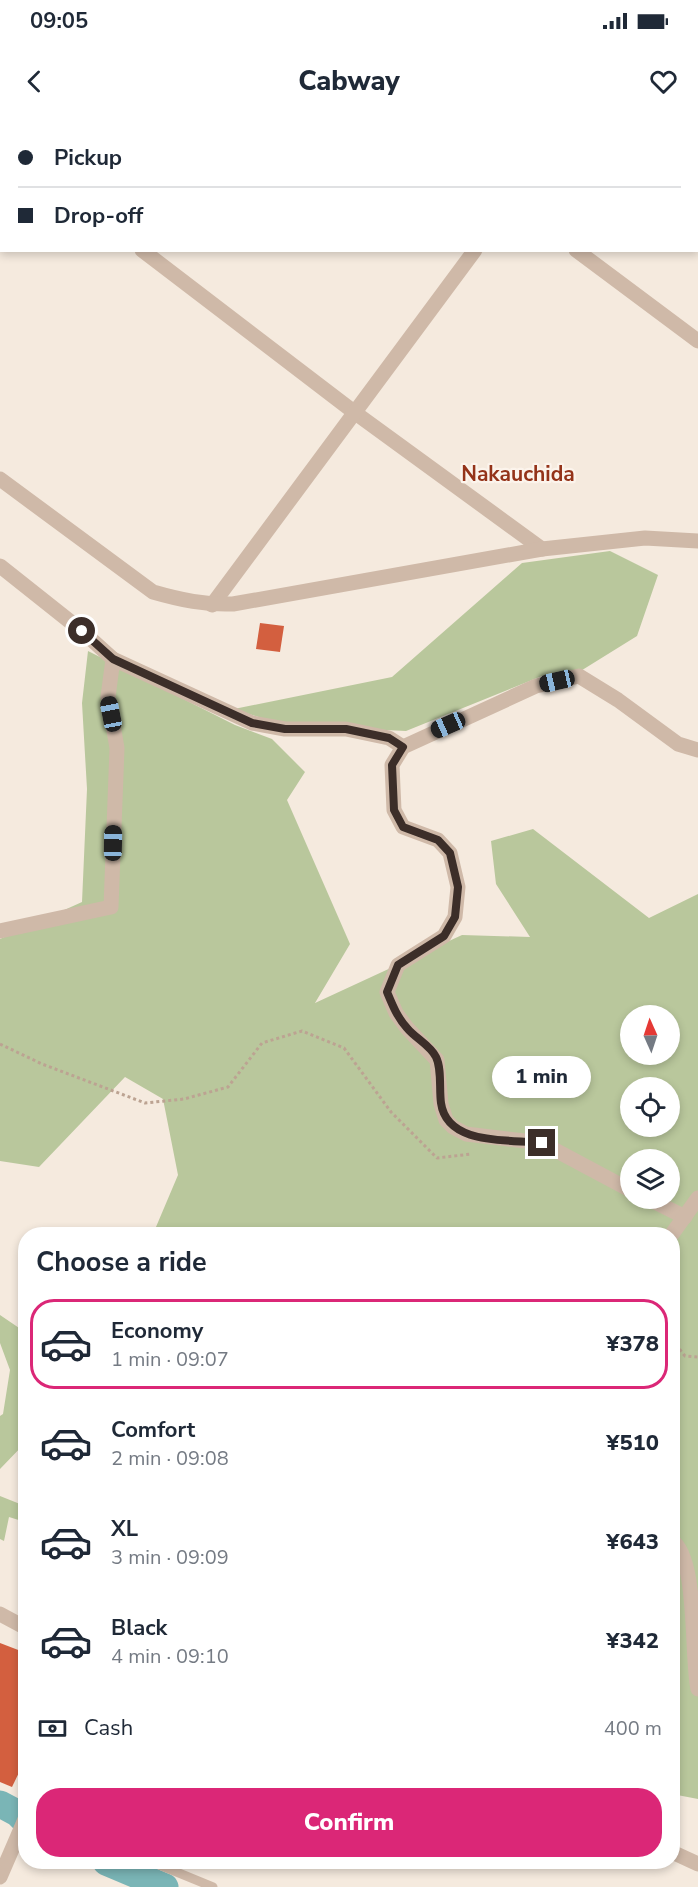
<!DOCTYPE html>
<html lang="en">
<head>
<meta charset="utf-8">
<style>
  :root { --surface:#fff; --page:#f6f6f7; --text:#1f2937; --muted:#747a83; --line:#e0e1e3; --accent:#db2777 }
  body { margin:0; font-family:"Nunito Sans",sans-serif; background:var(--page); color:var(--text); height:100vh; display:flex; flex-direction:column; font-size:22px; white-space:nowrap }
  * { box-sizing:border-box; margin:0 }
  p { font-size:20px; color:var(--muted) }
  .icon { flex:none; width:33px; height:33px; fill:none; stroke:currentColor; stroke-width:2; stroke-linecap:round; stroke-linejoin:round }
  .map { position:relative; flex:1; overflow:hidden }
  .sheet { position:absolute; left:18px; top:1107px; width:662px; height:642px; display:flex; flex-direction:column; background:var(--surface); border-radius:24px; box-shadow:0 3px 9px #0003 }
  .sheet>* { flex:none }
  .top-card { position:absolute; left:0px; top:0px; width:699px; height:132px; box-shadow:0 3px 9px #0003; display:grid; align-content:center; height:132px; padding:0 18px; background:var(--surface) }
  .needle { width:39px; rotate:357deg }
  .buttons { position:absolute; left:620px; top:885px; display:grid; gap:12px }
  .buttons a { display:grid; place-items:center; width:60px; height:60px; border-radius:50%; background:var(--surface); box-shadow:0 3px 9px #0003; font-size:30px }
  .end { position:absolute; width:27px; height:27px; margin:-14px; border:8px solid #3c2e29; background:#fff; box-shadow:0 0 0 3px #fff }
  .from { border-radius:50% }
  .bubble { position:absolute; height:42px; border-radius:21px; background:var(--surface); box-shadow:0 3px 9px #0003; font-size:20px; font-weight:800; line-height:42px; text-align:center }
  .car { position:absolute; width:18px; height:36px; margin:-18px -9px; border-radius:8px; box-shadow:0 0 4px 2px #0007; background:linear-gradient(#222 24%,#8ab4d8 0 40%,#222 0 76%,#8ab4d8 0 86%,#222 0) }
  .top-card b { display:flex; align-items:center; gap:21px; height:57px; font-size:22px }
  .top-card b+b { border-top:2px solid var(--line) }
  .top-card i { width:15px; height:15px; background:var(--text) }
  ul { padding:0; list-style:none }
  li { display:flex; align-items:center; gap:18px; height:90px; margin:0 12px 9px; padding:0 6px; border:3px solid transparent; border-radius:24px }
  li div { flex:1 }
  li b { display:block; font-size:22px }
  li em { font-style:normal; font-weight:800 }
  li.current { border-color:var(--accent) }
  li>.icon { width:54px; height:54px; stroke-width:1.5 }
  h2 { padding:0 18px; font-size:27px; line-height:72px }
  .pay { display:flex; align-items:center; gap:15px; height:66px; padding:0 18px; font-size:22px }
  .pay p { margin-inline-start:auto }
  .cta { display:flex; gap:12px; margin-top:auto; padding:12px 18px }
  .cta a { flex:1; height:69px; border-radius:24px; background:var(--accent); color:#fff; font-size:24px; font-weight:800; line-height:69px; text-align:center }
  .status { display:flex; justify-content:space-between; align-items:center; height:42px; padding:0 30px; background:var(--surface); direction:ltr }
  .status svg { height:16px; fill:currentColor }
  header { display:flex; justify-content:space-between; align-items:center; height:78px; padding:0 18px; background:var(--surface); font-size:27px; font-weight:800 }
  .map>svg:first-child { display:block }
  .green { fill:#b9c79c; fill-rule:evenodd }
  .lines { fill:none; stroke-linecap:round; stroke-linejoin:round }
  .river { stroke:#7ab5b6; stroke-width:27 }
  .building { fill:#d35f3f }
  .path { stroke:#bca392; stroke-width:3; stroke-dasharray:3 3; stroke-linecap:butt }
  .service { stroke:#cfb9a8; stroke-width:9 }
  .minor { stroke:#cfb9a8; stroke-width:15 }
  .tertiary { stroke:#cfb9a8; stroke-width:15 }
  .route { stroke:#3c2e29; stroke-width:8 }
  .labels { text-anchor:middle; stroke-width:4.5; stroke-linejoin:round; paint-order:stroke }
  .quarter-label { font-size:21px; font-weight:bold; fill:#943319; stroke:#fcf4ec }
</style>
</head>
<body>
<div class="status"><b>09:05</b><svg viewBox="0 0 49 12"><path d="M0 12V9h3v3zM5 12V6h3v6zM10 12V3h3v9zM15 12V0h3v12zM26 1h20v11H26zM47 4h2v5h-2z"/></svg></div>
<header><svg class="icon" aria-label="back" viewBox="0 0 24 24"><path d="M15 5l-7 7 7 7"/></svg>Cabway<svg class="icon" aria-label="heart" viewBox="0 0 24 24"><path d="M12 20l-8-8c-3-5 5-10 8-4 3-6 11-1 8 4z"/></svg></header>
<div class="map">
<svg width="698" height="1767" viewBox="0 0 698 1767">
  <rect width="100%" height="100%" fill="#f5eade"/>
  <g class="green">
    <path d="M610,431l48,24 -21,61 -58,36 -37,4 -136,55 -123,-6 -49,-16 158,-32 130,-114z"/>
    <path d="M88,531l147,74 37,14 33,33 -18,28 63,144 -35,59 147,-68 68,2 -34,-53 -5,-43 42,-12 116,89 49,-24v905l-26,-5v-560h-519l25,-59 -15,-76 -38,-22 -86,90 -39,-6v-222l82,-37 5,-113 -5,-86zM630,896h39v38h-39zM630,968h39v38h-39zM630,1040h39v38h-39z"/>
    <path d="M0,1195l25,17 1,110 -26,27v-53l3,-2 7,-44 -10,-27z"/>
    <path d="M0,1376l25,10v16l-16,-5 -5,24 -4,-2z"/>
  </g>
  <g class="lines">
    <g class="river">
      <path d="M0,1684l17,9 9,9"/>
      <path d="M106,1742l59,25"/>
    </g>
  </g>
  <g class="building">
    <path d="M260,503l24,3 -4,26 -24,-3z"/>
    <path d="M0,1523l26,10v105l-14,29 -12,-5z"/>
  </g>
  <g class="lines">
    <g class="path">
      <path d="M0,924l42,20 103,39 39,-4 44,-12 34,-44 40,-12 42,17 47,64 46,46 34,-4"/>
      <path d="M672,1220l13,16 13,1"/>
    </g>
    <path class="service" d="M152,1742l61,25"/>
    <g class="minor">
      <path d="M401,0l2,2"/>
      <path d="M571,2l2,-2"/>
      <path d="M0,23l2,1"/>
      <path d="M142,130l212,162 188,137"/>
      <path d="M576,130l122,91"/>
      <path d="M0,446l82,65 31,28 139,64 33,6h61l43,9 14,9"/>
      <path d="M212,485l263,-355"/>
      <path d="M0,811l111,-24 6,-159 -9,-51 5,-38"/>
      <path d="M630,1070l-88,-47 -76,-9 -13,-7 -7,-7 -5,-16 -4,-44 -30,-32 -11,-15 -9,-21 11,-27 46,-29 11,-19 3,-30 -8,-34 -12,-13 -35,-13 -9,-17 -2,-45 11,-18 133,-61 43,-10 39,24 60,44 20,6"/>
      <path d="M647,1078l38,19"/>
      <path d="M672,1114l26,-36"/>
      <path d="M672,1421c26,16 19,117 26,148"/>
      <path d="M0,1494l26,14"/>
      <path d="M672,1732l26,12"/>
      <path d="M0,1757l26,-60"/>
    </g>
    <path class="tertiary" d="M0,359l153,113c28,8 52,13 80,12l309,-55 103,-11 53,3"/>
  </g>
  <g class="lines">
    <path class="route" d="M82,511l31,28 139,64 33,6h61l43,9 14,9 -11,18 2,45 9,17 35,13 12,13 8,34 -3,30 -11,19 -46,29 -11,27c5,12 10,25 20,36 8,10 23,17 29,29 6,12 3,32 5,46 6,43 68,36 101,40"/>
  </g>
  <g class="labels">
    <g class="quarter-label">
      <text x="518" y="361">Nakauchida</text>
    </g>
  </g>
</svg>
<div class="buttons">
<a><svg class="needle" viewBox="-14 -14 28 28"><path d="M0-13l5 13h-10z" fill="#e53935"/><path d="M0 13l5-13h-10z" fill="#747a83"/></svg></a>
<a><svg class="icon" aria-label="locate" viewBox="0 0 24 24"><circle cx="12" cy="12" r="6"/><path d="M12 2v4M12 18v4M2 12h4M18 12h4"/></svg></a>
<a><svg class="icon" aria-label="layers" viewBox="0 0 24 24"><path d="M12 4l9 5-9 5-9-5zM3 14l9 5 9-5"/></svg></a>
</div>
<i class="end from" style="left:82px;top:511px"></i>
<i class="end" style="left:542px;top:1023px"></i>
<div class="bubble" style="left:492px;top:936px;width:99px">1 min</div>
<i class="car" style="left:557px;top:561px;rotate:257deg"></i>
<i class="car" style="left:111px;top:594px;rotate:349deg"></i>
<i class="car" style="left:448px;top:605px;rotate:246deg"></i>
<i class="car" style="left:113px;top:723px;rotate:1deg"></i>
<div class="top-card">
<b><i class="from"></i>Pickup</b>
<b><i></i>Drop-off</b>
</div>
<section class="sheet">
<h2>Choose a ride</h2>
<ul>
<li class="current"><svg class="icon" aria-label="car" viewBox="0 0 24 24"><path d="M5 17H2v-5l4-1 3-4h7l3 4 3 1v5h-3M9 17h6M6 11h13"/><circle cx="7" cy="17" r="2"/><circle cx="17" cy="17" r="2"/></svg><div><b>Economy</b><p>1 min · 09:07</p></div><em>¥378</em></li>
<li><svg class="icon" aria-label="car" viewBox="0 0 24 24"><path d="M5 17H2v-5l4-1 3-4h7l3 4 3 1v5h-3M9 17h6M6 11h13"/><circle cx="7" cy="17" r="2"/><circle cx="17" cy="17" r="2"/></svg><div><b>Comfort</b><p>2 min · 09:08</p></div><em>¥510</em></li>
<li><svg class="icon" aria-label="car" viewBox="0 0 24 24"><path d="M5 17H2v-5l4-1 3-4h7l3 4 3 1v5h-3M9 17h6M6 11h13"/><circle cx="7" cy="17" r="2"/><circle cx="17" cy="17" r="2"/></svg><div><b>XL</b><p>3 min · 09:09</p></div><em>¥643</em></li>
<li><svg class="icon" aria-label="car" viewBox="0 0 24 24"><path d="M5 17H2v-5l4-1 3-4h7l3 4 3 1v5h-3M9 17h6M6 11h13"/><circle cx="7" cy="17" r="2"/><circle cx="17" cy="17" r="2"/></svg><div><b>Black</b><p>4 min · 09:10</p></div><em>¥342</em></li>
</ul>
<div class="pay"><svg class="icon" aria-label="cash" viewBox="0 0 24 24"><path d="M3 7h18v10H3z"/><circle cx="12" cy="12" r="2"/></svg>Cash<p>400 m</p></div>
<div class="cta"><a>Confirm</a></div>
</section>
</div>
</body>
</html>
